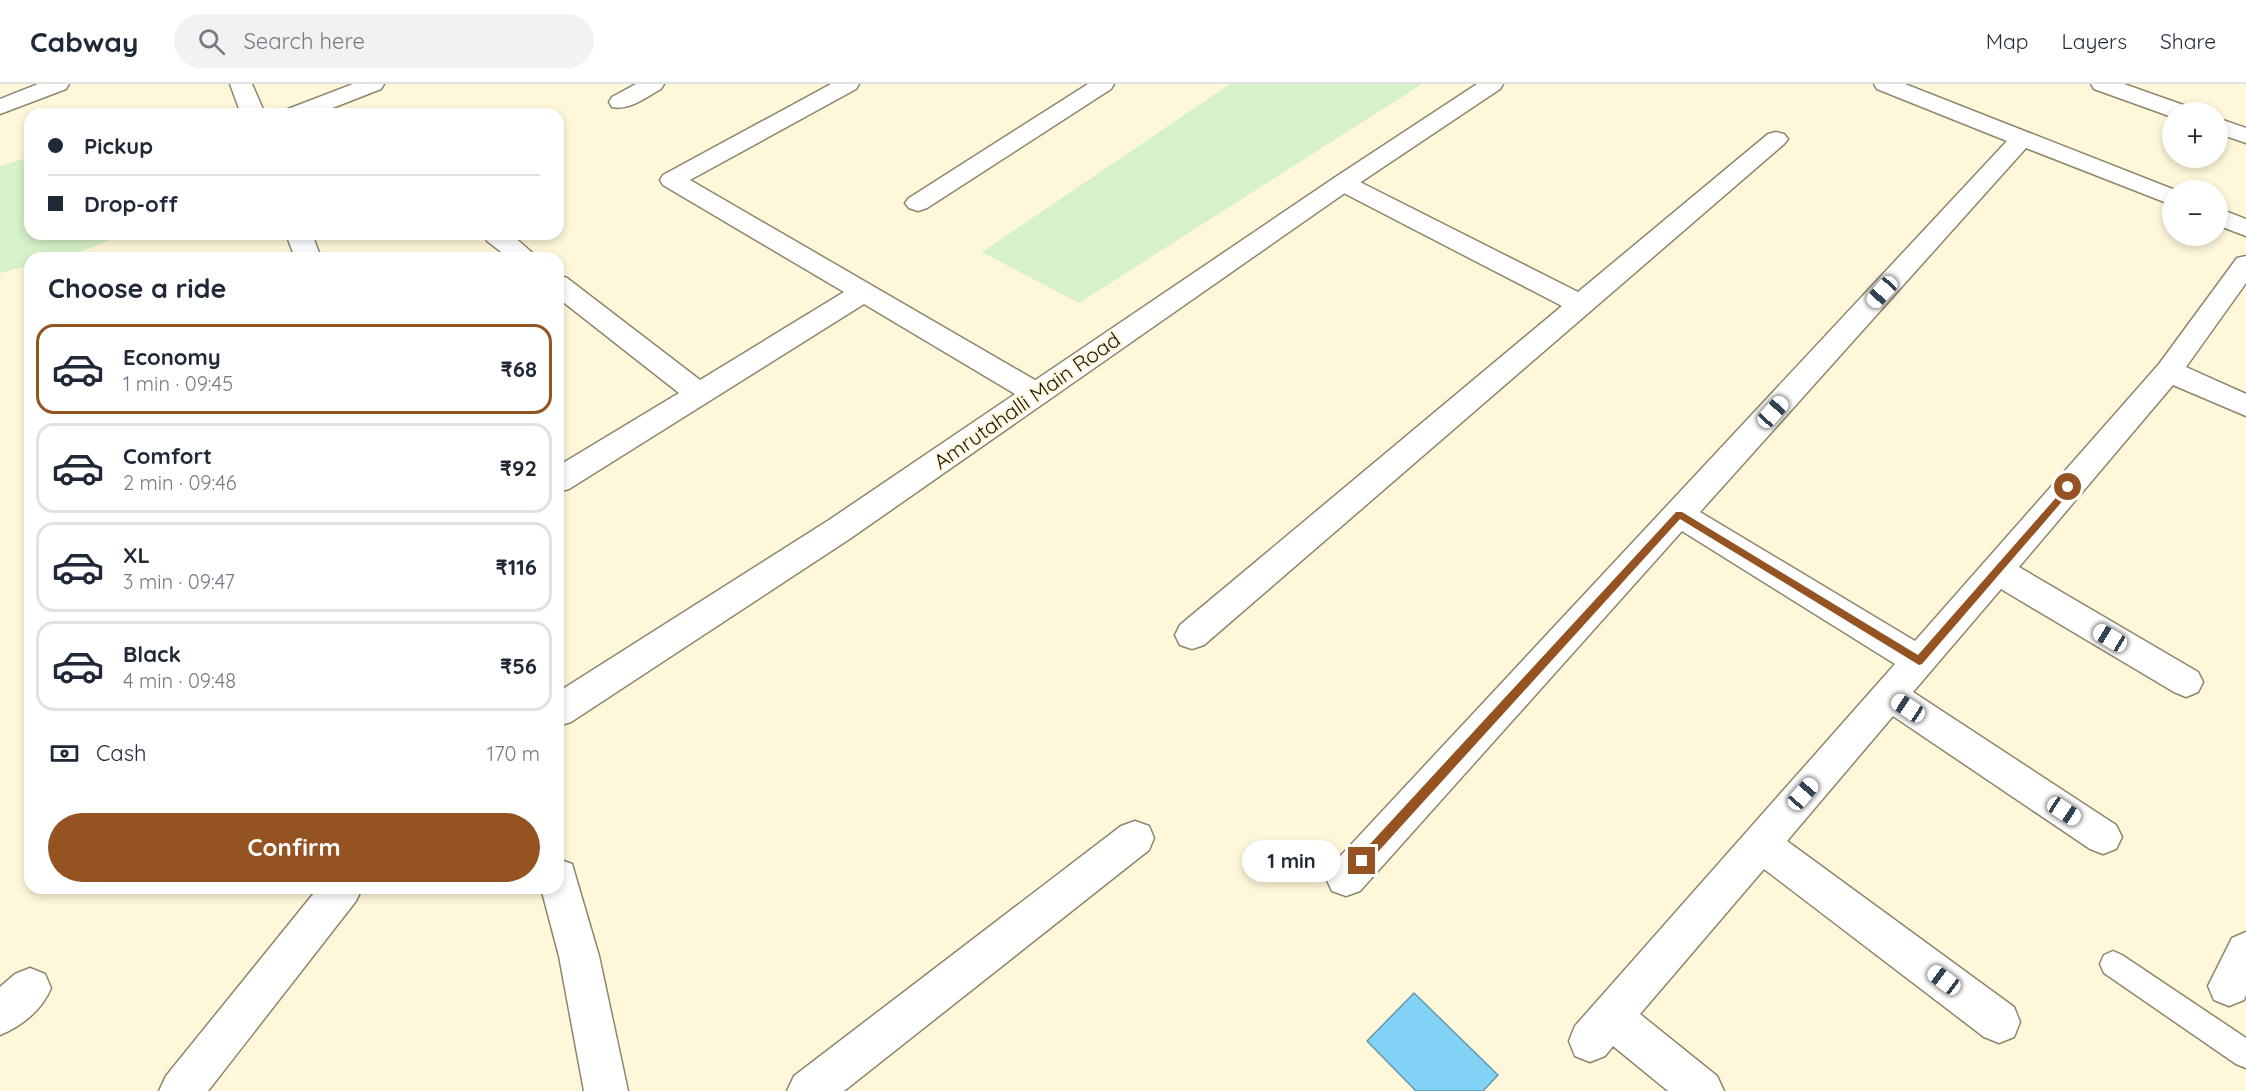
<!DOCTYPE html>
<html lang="en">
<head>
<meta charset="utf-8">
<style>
  :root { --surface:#fff; --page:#f2f2f3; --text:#1f2937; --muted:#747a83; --line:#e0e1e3; --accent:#955322 }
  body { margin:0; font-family:Quicksand,sans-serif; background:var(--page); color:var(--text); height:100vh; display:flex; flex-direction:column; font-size:22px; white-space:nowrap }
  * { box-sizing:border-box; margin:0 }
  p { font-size:20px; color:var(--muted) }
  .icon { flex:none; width:33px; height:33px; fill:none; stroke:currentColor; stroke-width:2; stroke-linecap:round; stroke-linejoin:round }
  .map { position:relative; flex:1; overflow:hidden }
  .side { position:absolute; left:24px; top:168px; width:540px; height:642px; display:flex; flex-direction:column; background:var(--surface); border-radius:18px; box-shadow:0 3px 9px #0003 }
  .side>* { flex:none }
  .guide { position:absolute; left:24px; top:24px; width:540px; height:132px; border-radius:18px; box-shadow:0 3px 9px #0003; display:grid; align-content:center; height:132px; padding:0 24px; background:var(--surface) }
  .buttons { position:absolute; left:2162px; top:18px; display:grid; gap:12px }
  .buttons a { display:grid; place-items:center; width:66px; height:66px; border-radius:50%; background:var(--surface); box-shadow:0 3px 9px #0003; font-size:30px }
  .end { position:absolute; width:27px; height:27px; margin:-14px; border:8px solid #955322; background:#fff; box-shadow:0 0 0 3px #fff }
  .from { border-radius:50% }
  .bubble { position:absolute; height:42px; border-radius:21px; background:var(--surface); box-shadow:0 3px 9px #0003; font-size:20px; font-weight:700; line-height:42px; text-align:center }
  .car { position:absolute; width:18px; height:36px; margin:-18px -9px; border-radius:8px; box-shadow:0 0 4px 2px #0007; background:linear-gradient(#fff 24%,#345 0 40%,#fff 0 76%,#345 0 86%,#fff 0) }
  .guide b { display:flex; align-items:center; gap:21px; height:57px; font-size:22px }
  .guide b+b { border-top:2px solid var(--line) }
  .guide i { width:15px; height:15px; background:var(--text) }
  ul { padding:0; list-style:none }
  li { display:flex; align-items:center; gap:18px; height:90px; margin:0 12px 9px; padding:0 12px; border:3px solid var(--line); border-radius:18px }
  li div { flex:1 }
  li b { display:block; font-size:22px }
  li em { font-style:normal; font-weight:700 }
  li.selected { border-color:var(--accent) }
  li>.icon { width:54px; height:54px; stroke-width:1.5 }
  h2 { padding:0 24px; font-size:27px; line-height:72px }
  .pay { display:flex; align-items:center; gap:15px; height:66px; padding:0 24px; font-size:22px }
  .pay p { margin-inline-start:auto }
  .button { display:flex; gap:12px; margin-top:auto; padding:12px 24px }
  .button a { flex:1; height:69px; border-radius:36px; background:var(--accent); color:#fff; font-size:24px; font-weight:700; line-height:69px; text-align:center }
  header { display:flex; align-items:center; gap:36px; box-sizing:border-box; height:84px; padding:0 30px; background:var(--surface); border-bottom:2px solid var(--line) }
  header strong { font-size:28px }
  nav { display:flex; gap:33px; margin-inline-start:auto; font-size:21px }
  .search { width:420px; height:54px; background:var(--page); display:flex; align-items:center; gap:15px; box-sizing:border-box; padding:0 21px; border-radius:33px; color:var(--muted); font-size:22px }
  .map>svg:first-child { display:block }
  .green { fill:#d7f1c9 }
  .water { fill:#81d2f5; stroke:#6199ae; stroke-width:1.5 }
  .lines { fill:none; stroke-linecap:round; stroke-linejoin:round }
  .lane-casing { stroke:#8d866c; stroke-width:3 }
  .street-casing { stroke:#8d866c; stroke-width:3 }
  .secondary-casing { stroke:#8d866c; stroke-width:3 }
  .lane { fill:#fff; fill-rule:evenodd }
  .street { fill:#fff; fill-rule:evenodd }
  .secondary { fill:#fff; fill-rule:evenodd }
  .route { fill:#955322 }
  .labels { text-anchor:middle; stroke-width:4.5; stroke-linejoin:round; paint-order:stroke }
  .street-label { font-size:21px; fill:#17140a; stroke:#fff7da }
</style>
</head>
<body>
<header>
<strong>Cabway</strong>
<div class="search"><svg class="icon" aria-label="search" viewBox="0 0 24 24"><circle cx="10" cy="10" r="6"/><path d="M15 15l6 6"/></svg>Search here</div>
<nav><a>Map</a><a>Layers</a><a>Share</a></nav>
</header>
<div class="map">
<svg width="2246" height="1007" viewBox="0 0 2246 1007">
  <rect width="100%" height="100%" fill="#fff7da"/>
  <g class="green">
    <path d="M1230,0h192l-343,219 -97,-51z"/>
    <path d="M30,73v77h93c-35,16 -54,24 -93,24v7l-30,8v-107z"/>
  </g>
  <path class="water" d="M1414,909l84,82 -15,16h-67l-49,-50z"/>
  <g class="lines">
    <g class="lane-casing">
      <path id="lane" d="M2113,867l9,4 124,83v30l-10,-4 -132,-91 -4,-9 4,-9z"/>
    </g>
    <g class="street-casing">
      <g id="street">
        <path d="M353,0h31l-3,5 -64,25h-33l4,-5z"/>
        <path d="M636,0h28l-3,5c-15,8 -32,22 -49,18l-3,-5 3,-5z"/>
        <path d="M831,0h28l-3,5 -166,91 357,207 4,7 -4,7 -10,3 -10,-3 -163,-97 -295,185 -11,3v-26l121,-73 -121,-95v-23l9,3 133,102 144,-88 -181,-107 -3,-5 3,-5z"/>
        <path d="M1088,0h26l-3,5 -184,119 -9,3 -9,-3 -4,-5 4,-5z"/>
        <path d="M1874,0h31l270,106h-3v15l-146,-57 -326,364 215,129 244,-277 78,-106 9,-2v27l-60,84 60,27v22l-73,-31 -154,182 179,105 5,10 -5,10 -12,5 -12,-5 -173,-103 -88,103 203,133 6,12 -6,12 -13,5 -13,-5 -197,-133 -106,125 227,166 6,15 -6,15 -15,6 -15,-6 -220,-168 -124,145 77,62 7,15h-56l-55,-45 -8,10 -15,6 -15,-6 -6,-15 6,-15 320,-362 -213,-133 -322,360 -14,5 -14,-5 -6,-13 6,-13 675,-724 -130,-52z"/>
        <path d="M2091,0h33l65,23 4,5h-21v5l-78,-28z"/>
        <path d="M2217,34l29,10v15l-29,-10z"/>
        <path d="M1776,48l8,2 4,5 -4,5 -580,501 -12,4 -12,-4 -5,-10 5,-10 382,-319 -228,-118 -3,-5 3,-5 9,-2 9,2 226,114 190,-158z"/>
        <path d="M2217,124l29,11v17l-29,-11z"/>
        <path d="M484,150h27l27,24h-29l-22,-17z"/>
        <path d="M1135,737l14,5 5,12 -5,12 -305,241h-57l7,-15 327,-250z"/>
        <path d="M558,775l14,5 27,92 29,135h-44l-25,-135 -18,-68h17z"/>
        <path d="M318,804h44l-6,13 -148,190h-49l7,-15z"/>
        <path d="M2246,848v63l-2,5 -15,6 -15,-6 -6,-14 24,-48z"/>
        <path d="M30,884l15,6 6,14c-9,22 -29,38 -51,47v-48l15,-13z"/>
      </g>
    </g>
    <g class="secondary-casing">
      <g id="secondary">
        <path d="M38,0h31l-3,5 -66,25v-15z"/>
        <path d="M230,0h22l13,30h-24z"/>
        <path d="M1477,0h26l-3,5 -148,99 -501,350 -280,184 -13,4v-34l271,-172 505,-342z"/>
        <path d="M286,150h26l9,24h-26z"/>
      </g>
    </g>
    <use href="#lane" class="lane"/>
    <use href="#street" class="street"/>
    <use href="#secondary" class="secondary"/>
  </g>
  <path class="route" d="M2068,400l4,1v5l-150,174 -3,1 -239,-146 -314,346h-8v-8l318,-345h6l236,143z"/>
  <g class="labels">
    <g class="street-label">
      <text transform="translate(1027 317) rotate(-35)" y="7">Amrutahalli Main Road</text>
    </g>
  </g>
</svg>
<div class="buttons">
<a>+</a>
<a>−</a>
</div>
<i class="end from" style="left:2068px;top:403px"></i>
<i class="end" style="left:1362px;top:777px"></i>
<div class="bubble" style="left:1242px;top:756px;width:99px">1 min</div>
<i class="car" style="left:1882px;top:208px;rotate:222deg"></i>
<i class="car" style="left:1773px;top:328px;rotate:42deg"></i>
<i class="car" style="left:2110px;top:554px;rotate:301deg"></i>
<i class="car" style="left:1908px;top:624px;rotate:303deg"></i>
<i class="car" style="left:1803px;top:710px;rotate:41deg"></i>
<i class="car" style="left:2064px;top:727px;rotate:123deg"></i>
<i class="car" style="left:1944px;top:896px;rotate:307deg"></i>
<div class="guide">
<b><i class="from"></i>Pickup</b>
<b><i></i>Drop-off</b>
</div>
<section class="side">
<h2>Choose a ride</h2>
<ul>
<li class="selected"><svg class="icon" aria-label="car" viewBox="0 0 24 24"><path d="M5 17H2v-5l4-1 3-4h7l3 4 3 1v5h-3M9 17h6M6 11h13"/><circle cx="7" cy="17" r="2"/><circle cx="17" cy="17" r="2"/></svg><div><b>Economy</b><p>1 min · 09:45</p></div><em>₹68</em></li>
<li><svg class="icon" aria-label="car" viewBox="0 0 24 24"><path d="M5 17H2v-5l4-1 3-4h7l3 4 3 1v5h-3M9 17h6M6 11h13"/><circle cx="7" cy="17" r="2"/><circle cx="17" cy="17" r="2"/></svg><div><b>Comfort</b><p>2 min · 09:46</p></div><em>₹92</em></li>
<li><svg class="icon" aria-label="car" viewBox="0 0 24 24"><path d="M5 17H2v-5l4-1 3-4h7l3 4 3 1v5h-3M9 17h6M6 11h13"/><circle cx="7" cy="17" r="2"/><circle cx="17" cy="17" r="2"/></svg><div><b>XL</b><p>3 min · 09:47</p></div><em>₹116</em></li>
<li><svg class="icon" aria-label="car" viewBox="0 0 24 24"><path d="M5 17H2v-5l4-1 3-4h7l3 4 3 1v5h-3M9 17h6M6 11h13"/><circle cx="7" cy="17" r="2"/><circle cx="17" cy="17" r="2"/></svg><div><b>Black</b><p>4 min · 09:48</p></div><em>₹56</em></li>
</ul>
<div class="pay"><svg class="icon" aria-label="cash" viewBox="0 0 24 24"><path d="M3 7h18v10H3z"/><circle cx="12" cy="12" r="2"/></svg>Cash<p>170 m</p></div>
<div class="button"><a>Confirm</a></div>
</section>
</div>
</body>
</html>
